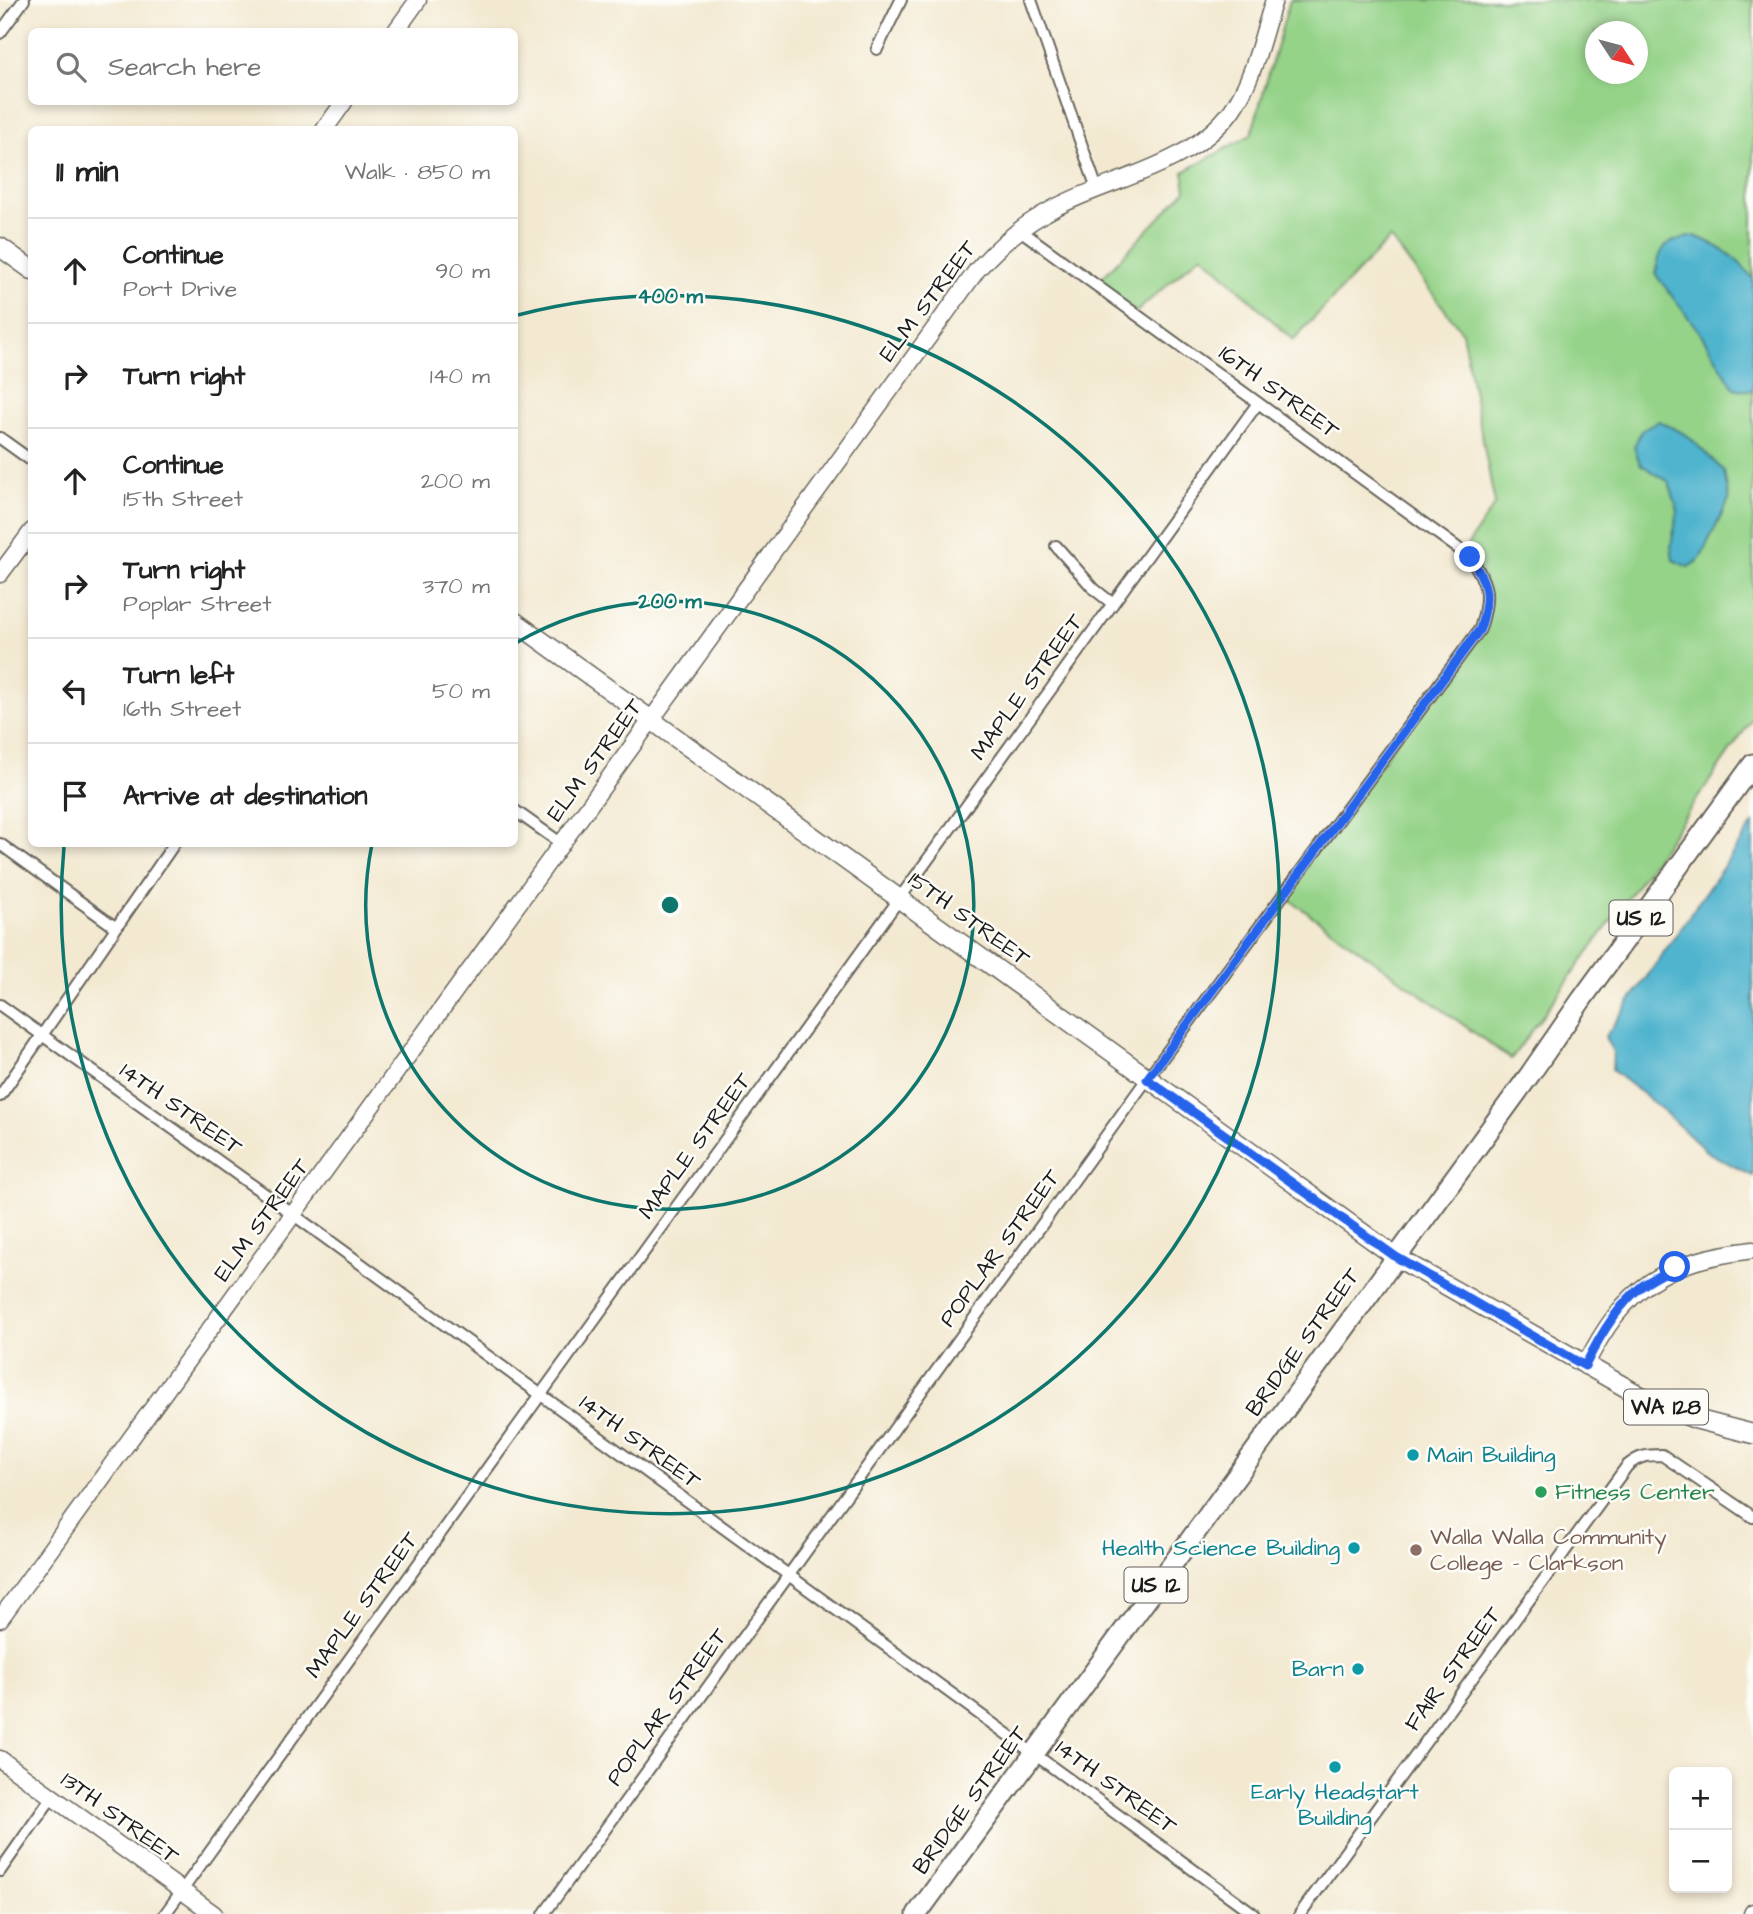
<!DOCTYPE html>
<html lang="en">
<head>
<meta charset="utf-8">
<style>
	:root { --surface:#fff; --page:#f2f2f2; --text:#222; --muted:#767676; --line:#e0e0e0 }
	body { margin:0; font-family:"Architects Daughter",sans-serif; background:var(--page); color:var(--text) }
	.controls { position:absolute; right:21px; bottom:21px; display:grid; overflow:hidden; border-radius:10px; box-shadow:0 4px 10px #0003 }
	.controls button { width:63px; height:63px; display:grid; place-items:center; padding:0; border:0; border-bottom:2px solid var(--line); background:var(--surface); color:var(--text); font:35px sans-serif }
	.compass { position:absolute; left:1585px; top:21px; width:63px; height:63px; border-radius:50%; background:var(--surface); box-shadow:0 4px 10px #0003; rotate:126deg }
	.stop { position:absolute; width:21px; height:21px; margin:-16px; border:5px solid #2563eb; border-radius:50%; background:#fff }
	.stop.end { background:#2563eb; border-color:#fff; box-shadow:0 2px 7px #0008 }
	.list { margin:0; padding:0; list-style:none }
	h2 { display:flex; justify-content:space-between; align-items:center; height:91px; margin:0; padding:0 28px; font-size:30px }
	h2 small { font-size:23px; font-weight:400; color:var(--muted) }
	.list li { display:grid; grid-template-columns:46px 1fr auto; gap:21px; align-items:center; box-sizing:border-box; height:105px; padding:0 28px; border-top:2px solid var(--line) }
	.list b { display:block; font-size:26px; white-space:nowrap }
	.list p { margin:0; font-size:23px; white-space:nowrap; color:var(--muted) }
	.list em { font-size:23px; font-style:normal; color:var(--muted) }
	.icon { flex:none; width:38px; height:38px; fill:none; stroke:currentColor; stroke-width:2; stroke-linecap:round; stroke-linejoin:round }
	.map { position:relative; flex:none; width:1753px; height:1914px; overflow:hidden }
	.search { position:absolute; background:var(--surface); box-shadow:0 4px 10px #0003; left:28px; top:28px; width:490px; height:77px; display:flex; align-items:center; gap:18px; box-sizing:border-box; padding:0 24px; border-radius:10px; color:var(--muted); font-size:26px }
	.panel { position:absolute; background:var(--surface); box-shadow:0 4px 10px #0003; left:28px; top:126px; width:490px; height:721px; border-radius:10px }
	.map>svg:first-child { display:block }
	.green { fill:#95d389; stroke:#587852; stroke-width:2; fill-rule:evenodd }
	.water { fill:#4fb4ce; stroke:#366875; stroke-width:2 }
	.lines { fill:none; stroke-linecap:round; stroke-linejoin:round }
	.street-casing { stroke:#67645b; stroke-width:14 }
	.secondary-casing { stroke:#67645b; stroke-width:19 }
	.primary-casing { stroke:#67645b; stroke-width:21 }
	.highway-casing { stroke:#67645b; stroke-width:23 }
	.street { stroke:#fff; stroke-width:10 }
	.secondary { stroke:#fff; stroke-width:16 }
	.primary { stroke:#fff; stroke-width:18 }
	.highway { stroke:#fff; stroke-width:19 }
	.route { stroke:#2563eb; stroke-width:9 }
	.ring { fill:none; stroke:#0f766e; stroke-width:3.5 }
	.culture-dot { fill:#0f9aa8; stroke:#fdfcf7; stroke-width:2.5 }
	.leisure-dot { fill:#2e9e5b; stroke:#fdfcf7; stroke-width:2.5 }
	.education-dot { fill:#8d6e63; stroke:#fdfcf7; stroke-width:2.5 }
	.labels { text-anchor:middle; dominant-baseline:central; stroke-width:5; stroke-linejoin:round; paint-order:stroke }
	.shield { fill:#fdfcf7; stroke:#605f5e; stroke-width:2 }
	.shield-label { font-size:21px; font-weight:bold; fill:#1c1c1c }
	.street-label { font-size:23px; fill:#1c1c1c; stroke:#fdfcf7 }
	.culture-label { font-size:23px; fill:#0d838f; stroke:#fdfcf7; text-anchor:end }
	.leisure-label { font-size:23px; fill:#27864d; stroke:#fdfcf7; text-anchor:start }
	.education-label { font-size:23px; fill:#785e54; stroke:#fdfcf7; text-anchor:start }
	.centre { fill:#0f766e; stroke:#fdfcf7; stroke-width:3.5 }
	.ring-label { font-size:21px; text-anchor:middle; font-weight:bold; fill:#0f766e; stroke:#fdfcf7; stroke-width:5; stroke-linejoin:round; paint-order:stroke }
</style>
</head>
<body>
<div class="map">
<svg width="1753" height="1914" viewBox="0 0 1753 1914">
	<rect width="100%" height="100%" fill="#fdfcf7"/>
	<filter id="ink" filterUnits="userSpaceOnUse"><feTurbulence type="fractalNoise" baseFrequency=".0143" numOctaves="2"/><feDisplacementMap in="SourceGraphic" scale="14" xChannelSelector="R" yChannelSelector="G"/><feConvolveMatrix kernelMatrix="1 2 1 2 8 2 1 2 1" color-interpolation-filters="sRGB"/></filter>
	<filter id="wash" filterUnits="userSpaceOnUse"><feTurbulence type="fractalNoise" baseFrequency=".00686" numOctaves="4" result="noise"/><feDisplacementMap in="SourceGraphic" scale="28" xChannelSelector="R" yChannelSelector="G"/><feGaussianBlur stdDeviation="1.57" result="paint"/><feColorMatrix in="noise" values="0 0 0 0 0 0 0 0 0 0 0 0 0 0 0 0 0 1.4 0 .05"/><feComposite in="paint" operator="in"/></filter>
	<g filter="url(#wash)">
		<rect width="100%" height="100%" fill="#f3e9d1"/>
		<path class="green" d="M 1290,0 L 1753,0 L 1753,718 L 1645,874 L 1511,1059 L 1283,895 L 1480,629 L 1483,577 L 1463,552 L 1495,504 L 1462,332 L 1390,238 L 1293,340 L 1202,254 L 1135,313 L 1095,285 L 1186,190 L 1183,172 L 1251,135 ZM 1596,32 L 1638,32 L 1638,74 L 1596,74 Z"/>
		<path class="water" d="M 1695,236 C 1719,246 1738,257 1753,279 L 1753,389 L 1749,391 L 1734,388 L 1701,334 L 1656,275 C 1659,245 1666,241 1695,236 Z
			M 1659,421 L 1687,435 L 1724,471 L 1729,500 L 1699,560 L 1688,567 L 1673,560 L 1671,545 L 1678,511 L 1669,482 L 1640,464 L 1634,447 L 1641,431 Z
			M 1753,824 L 1753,1176 L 1707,1152 L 1659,1107 L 1612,1070 L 1613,1052 L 1605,1037 Z"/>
	</g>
	<g filter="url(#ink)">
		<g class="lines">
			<g class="street-casing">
				<path id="street" d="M 1031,0 L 1097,189
					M 0,33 L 24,0
					M 877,49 L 901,0
					M 0,438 L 32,461
					M 1056,546 L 1094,589 L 1113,604
					M 514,810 L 562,844
					M 0,844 L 115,927
					M 0,1005 L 294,1215 L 1254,1914
					M 0,1096 L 174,844
					M 0,1871 L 52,1797
					M 165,1914 L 1258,403
					M 544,1914 L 1147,1079 L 1480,629 C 1490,597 1489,585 1470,557 L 1020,230
					M 1300,1914 L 1627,1466 C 1639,1456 1646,1455 1662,1455 L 1753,1517"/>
			</g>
			<g class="secondary-casing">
				<path id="secondary" d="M 395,32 L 418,0
					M 324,130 L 344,102
					M 0,574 L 32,531
					M 1585,1366 C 1625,1285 1665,1261 1753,1250
					M 0,1619 L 977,270 C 996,249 1016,230 1042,215 C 1103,178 1187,171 1232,110 C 1254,79 1262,36 1274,0
					M 0,1759 L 214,1914
					M 1752,1914 L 1753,1912"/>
			</g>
			<g class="primary-casing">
				<path id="primary" d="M 0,247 L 32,270
					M 514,621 L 1396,1257 L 1646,1399 L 1695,1419 L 1753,1434"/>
			</g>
			<g class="highway-casing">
				<path id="highway" d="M 917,1914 L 1531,1073 L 1582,999 L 1753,764"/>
			</g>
			<use href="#street" class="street"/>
			<use href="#secondary" class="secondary"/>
			<use href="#primary" class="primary"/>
			<use href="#highway" class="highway"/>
		</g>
	</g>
	<g class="lines" filter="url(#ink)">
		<path class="route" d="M 1470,557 C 1489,585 1490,597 1480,629 L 1147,1079 L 1396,1257 L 1585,1366 C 1599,1337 1617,1306 1642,1286 C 1652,1279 1664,1273 1675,1267"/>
	</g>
	<g class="ring">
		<path d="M516 643A304 304 0 1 1 372 844"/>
		<path d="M518 315A609 609 0 1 1 64 847"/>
	</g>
	<g class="culture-dot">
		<circle cx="1413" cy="1455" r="7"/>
		<circle cx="1354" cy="1548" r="7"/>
		<circle cx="1358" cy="1669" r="7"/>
		<circle cx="1335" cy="1767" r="7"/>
	</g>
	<circle class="leisure-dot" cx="1541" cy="1492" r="7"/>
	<circle class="education-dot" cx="1416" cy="1550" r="7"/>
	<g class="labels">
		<g class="shield">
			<rect x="1609.5" y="900.5" width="63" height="35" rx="5"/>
			<rect x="1624" y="1389.5" width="84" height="35" rx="5"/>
			<rect x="1124.5" y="1567.5" width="63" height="35" rx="5"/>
		</g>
		<g class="shield-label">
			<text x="1641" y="918">US 12</text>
			<text x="1666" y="1407">WA 128</text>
			<text x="1156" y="1585">US 12</text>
		</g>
		<g class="street-label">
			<text transform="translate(928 301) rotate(-53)">ELM STREET</text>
			<text transform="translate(1279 392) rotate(36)">16TH STREET</text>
			<text transform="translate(1027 687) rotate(-54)">MAPLE STREET</text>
			<text transform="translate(595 760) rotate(-54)">ELM STREET</text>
			<text transform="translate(969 919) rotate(36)">15TH STREET</text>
			<text transform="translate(181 1109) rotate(35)">14TH STREET</text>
			<text transform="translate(695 1146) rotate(-54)">MAPLE STREET</text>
			<text transform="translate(262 1220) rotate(-54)">ELM STREET</text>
			<text transform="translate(1000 1248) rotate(-54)">POPLAR STREET</text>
			<text transform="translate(1303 1342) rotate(-54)">BRIDGE STREET</text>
			<text transform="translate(640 1442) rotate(36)">14TH STREET</text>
			<text transform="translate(362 1605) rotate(-54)">MAPLE STREET</text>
			<text transform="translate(1453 1669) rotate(-54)">FAIR STREET</text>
			<text transform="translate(667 1707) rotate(-54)">POPLAR STREET</text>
			<text transform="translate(1116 1787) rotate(36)">14TH STREET</text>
			<text transform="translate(970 1800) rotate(-54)">BRIDGE STREET</text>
			<text transform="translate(120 1818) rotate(36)">13TH STREET</text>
		</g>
		<g class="culture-label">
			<text x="1427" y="1455" text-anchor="start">Main Building</text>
			<text x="1340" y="1548">Health Science Building</text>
			<text x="1344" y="1669">Barn</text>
			<text x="1335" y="1792" text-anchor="middle">Early Headstart<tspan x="1335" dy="26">Building</tspan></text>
		</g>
		<g class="leisure-label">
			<text x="1555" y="1492">Fitness Center</text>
		</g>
		<g class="education-label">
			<text x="1430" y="1537">Walla Walla Community<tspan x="1430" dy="26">College - Clarkson</tspan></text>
		</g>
	</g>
	<circle cx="670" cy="905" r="10" class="centre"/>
	<g class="ring-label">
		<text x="670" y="303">400 m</text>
		<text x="670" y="608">200 m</text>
	</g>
</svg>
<div class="controls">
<button>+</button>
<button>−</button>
</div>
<svg class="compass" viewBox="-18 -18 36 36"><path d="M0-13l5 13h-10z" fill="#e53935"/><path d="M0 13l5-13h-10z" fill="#767676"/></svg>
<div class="stop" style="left:1675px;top:1267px"></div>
<div class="stop end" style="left:1470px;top:557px"></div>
<div class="search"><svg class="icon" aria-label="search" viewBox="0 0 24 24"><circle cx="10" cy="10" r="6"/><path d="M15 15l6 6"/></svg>Search here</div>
<section class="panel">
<h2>11 min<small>Walk · 850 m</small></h2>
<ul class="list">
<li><svg class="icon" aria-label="ahead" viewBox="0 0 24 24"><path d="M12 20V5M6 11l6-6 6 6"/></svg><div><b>Continue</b><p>Port Drive</p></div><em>90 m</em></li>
<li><svg class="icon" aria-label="right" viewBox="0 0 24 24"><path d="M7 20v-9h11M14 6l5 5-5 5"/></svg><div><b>Turn right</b></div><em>140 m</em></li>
<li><svg class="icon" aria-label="ahead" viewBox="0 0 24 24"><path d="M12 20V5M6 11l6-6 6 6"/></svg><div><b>Continue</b><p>15th Street</p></div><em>200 m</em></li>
<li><svg class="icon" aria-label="right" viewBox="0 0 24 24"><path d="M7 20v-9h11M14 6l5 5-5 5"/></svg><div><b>Turn right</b><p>Poplar Street</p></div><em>370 m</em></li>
<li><svg class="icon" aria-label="left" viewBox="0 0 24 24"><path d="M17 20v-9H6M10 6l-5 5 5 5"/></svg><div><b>Turn left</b><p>16th Street</p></div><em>50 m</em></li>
<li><svg class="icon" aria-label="arrive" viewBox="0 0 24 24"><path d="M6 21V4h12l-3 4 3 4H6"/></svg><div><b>Arrive at destination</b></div></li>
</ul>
</section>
</div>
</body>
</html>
